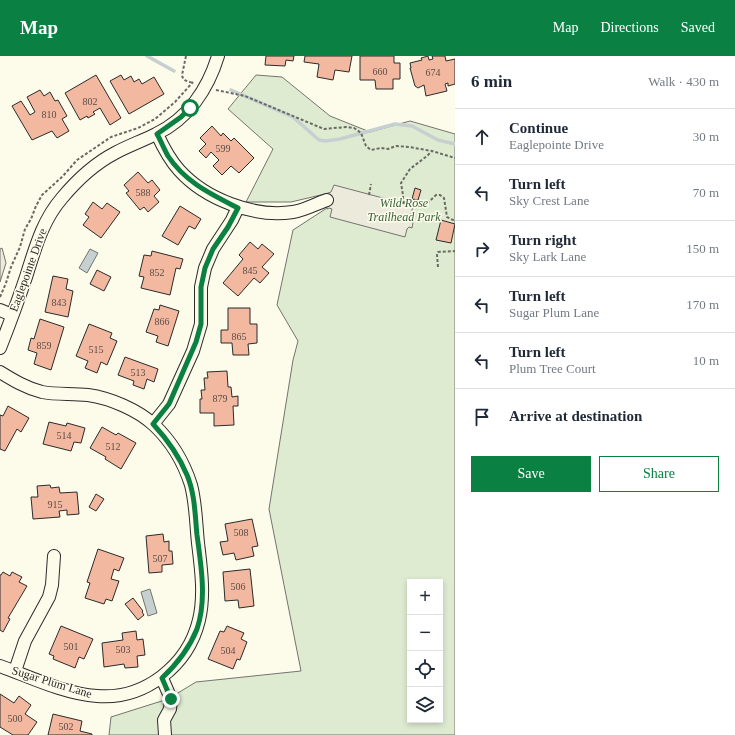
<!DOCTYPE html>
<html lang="en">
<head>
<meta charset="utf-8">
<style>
	:root { --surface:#fff; --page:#f2f2f3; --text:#1f2937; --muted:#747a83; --line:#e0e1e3; --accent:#0b8043 }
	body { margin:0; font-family:"Times New Roman",serif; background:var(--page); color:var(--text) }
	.controls { position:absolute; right:12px; bottom:12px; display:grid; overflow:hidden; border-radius:0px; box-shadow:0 2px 6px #0003 }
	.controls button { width:36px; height:36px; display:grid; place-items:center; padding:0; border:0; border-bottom:1px solid var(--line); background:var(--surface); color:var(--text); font:20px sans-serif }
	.stop { position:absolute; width:12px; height:12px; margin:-9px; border:3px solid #0b8043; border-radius:50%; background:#fff }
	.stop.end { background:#0b8043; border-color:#fff; box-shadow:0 1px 4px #0008 }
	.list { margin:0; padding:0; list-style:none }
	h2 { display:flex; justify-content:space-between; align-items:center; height:52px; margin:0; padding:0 16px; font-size:17px }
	h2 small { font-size:13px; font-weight:400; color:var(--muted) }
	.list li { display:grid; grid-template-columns:26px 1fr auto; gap:12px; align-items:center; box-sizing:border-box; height:56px; padding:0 16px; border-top:1px solid var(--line) }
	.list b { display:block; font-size:15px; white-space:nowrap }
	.list p { margin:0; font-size:13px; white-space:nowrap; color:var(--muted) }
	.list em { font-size:13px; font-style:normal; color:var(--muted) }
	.actions { display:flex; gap:8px; padding:12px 16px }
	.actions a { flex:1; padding:9px 0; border:1px solid var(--accent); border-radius:0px; text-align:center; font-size:14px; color:var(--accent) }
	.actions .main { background:var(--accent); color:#fff }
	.icon { flex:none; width:22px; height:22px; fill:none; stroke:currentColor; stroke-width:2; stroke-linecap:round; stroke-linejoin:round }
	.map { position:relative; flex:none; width:455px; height:679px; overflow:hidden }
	header { display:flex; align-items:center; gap:24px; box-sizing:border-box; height:56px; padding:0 20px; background:var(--accent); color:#fff }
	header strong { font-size:19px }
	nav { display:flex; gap:22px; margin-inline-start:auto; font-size:14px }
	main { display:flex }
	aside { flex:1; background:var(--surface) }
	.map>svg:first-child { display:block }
	.green { fill:#deebd1; stroke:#74746e; fill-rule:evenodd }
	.parking { fill:#eceadb; stroke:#74746e }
	.water { fill:#c7d0d0; stroke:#74746e }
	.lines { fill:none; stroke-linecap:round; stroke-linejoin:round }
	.stream { stroke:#c7d0d0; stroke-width:3.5 }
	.building { fill:#f2b8a0; stroke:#2b2b2b }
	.minor-casing { stroke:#2b2b2b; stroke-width:14 }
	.path { stroke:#6a6964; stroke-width:2; stroke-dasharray:3 2; stroke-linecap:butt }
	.minor { stroke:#fdfbea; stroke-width:12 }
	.route { stroke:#0b8043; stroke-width:5 }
	.labels { text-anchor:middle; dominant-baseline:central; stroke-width:3; stroke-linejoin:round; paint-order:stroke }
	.number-label { font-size:10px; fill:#5d4e48 }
	.park-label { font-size:12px; font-style:italic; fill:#34623c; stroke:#fdfbea }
	.street-label { font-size:12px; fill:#2b2b2b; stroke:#fdfbea }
</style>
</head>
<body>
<header>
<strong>Map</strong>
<nav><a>Map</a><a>Directions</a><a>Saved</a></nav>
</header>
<main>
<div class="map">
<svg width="455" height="679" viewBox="0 0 455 679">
	<rect width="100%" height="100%" fill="#fdfbea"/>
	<path class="green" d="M 256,19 L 282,21 L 330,60 L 370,76 L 410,65 L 455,78 L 455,679 L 109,679 L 111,661 L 168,643 L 196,626 L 301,615 L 269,453 L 293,304 L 298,285 L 277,249 L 293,174 L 327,152 L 325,138 L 291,146 L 246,146 L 273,93 L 228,53 ZM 410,526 L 440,526 L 440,664 L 410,664 Z"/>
	<path class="parking" d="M 334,129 L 413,150 L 411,158 L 414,161 L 412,172 L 409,171 L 407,173 L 405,181 L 330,161 L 332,153 L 329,152 L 327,153 L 325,138 L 331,136 Z
		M 2,192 L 6,207 L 0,226 L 0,193 Z"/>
	<path class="water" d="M 90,193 L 98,197 L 87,217 L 79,212 Z
		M 150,533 L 157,557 L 148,560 L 141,536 Z"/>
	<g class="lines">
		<path class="stream" d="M 147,0 L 174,15
			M 231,34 L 293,61 L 319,84 L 326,85 L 340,83 L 395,68 L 412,70 L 438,84 L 455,88"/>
	</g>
	<path class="building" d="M 266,0 L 294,0 L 293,5 L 286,4 L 285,10 L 265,9 Z
		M 305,0 L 352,0 L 349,16 L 335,14 L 333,24 L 317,21 L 319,8 L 304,6 Z
		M 360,0 L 394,0 L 394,7 L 400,7 L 400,23 L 393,23 L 393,33 L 376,33 L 375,24 L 360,24 Z
		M 428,0 L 429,4 L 433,3 L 432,0 L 445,0 L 446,5 L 455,3 L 455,28 L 448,30 L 448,27 L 445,28 L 447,35 L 426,40 L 424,29 L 418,32 L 415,30 L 410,12 L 411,12 L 410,7 L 422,4 L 421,2 Z
		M 96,19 L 121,62 L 110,69 L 100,52 L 93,56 L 95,58 L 88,62 L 87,60 L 80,64 L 65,37 Z
		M 121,19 L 124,24 L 131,20 L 134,26 L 139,23 L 142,28 L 154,21 L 164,38 L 129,58 L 110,25 Z
		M 40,34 L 44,40 L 50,36 L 55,45 L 58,44 L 67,60 L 62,63 L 69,75 L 57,82 L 52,75 L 32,84 L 12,50 L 21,45 L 30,59 L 35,56 L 27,41 Z
		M 212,70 L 221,80 L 223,77 L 231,85 L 234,82 L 254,102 L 239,117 L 231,110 L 222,119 L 213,110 L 219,104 L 211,96 L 206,102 L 199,95 L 206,88 L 200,82 Z
		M 138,116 L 148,127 L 152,124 L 160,134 L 154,140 L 159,146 L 148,156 L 144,151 L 140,154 L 126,137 L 129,135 L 124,129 Z
		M 415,132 L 421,134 L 418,144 L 412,143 Z
		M 93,146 L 102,153 L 107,147 L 120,156 L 101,182 L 83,169 L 89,161 L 85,158 Z
		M 180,150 L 201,163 L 195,173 L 189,170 L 178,189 L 162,180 Z
		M 441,164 L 455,168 L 451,187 L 436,184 Z
		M 250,186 L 258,193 L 262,188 L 274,198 L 262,211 L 269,217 L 260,227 L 254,222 L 238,240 L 223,227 L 243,203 L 239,199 Z
		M 152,195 L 183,203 L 180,213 L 176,212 L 170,239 L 141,232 L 144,221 L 139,220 L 144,199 L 151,200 Z
		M 97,214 L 111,221 L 104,235 L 90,228 Z
		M 53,220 L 68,223 L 66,233 L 73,235 L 68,261 L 45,256 Z
		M 160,249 L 179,255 L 168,290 L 156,286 L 158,280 L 146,276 L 154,253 L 159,254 Z
		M 228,252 L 250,252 L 250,268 L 257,268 L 257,287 L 248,288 L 249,299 L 233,299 L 232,287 L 221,287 L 221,274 L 228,274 Z
		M 40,263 L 64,271 L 51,314 L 34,308 L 37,297 L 28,294 L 31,282 L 34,283 Z
		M 89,268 L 112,277 L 110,282 L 117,285 L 107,309 L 101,306 L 97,317 L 85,312 L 88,305 L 76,300 Z
		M 125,301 L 158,313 L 154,326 L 147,323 L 144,333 L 133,329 L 134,325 L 118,319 Z
		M 227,315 L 228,331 L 231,331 L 232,341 L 238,340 L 238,350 L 233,350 L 234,369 L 214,370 L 214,357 L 200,357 L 200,343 L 202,343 L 201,334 L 205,334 L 204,322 L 208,322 L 207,316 Z
		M 8,350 L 29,362 L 21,376 L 17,373 L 5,395 L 0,393 L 0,359 L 3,360 Z
		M 49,366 L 66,370 L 67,367 L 85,372 L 81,387 L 74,386 L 71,395 L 43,388 Z
		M 102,371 L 116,379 L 118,377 L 136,387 L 121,413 L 105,403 L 106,401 L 90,392 Z
		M 50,429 L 51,432 L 59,431 L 60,437 L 77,436 L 79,458 L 67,459 L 67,454 L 59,455 L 60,461 L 33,463 L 31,441 L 38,441 L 37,430 Z
		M 96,438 L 104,443 L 96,455 L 89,451 Z
		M 252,463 L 258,490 L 252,491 L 254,500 L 236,504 L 234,497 L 223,499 L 220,486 L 228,485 L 225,468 Z
		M 163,478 L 164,486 L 169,485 L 169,495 L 172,495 L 173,508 L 162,509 L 162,516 L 149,517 L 146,480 Z
		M 98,493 L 124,502 L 119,515 L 114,513 L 111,523 L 119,525 L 112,545 L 106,543 L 104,548 L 85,542 L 90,527 L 87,526 Z
		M 250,513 L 254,550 L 239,552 L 238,544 L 225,545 L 223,516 Z
		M 3,516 L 10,520 L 12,516 L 22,521 L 19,526 L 27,530 L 8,562 L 10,563 L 3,576 L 0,574 L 0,519 L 1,519 Z
		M 133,542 L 143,555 L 142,556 L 144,559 L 138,564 L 125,548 Z
		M 61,570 L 93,583 L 84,603 L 79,601 L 75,612 L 53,603 L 54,600 L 49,598 Z
		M 227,570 L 244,577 L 241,583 L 247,586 L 240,604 L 237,603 L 233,613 L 208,603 L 220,575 L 224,576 Z
		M 136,575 L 137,584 L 143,583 L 145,599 L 137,600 L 138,611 L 125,612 L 124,608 L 104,611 L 102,587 L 123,584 L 122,577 Z
		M 0,638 L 14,647 L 19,640 L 31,649 L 25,658 L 37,666 L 28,679 L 13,679 L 0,671 Z
		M 53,658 L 82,665 L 80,675 L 92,678 L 92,679 L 48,679 Z"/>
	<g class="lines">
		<g class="minor-casing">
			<path id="minor" d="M 157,78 C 163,91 169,103 179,114 C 205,143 254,162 293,156 C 305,154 315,148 327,144
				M 0,254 L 12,259
				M 0,292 C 9,269 18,245 26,221 C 35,193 42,165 62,142 C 77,124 94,108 115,97 C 128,90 142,85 156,78 C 188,63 208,33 218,0
				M 0,316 C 13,324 26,332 42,336 C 57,339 72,337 88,339 C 110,342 138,354 154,369 C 171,385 184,407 191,429 C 196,448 196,468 198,487 C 201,512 205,539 199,564 C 188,610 144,644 97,640 C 65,638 30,621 0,610
				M 153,368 L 169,348 L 193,295 L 201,268 L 201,231 L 205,212 L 213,193 L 232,164 L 238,151
				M 15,615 L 25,585 L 49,541 L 52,529 L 54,500
				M 162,622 L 171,643 L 170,653 L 164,664 L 165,679"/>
		</g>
		<path class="path" d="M 186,0 L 182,19 C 183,25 187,25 193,27
			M 216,34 L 245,40 L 324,73 L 346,71 L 354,72 L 361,77 L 366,90 L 371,94 L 381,92 L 388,93 L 396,90 L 409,91 L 432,95 L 455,102
			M 369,139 L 371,128
			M 403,146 C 421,151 422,153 436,139 L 440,139 L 444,142 L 447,161 L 455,165
			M 403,148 L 403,139 L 401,127 L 410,113 L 427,100 L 432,95
			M 438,211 L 437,199 L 438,196 L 455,195
			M 0,241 L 6,227 L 11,211 L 20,191 L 25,173 L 31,163 L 36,150 L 42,139 L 63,120 L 77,104 L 111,81 L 138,72 L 155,63 L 175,46 L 193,26"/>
		<use href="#minor" class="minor"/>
	</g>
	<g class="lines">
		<path class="route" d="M 171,643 L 162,622 C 177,608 189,593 197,573 C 207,544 201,509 197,479 C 195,459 195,438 187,419 C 179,400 167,383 153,368 L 169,348 L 196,286 L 201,268 L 201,231 L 205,212 L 213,193 L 228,171 L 238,152 C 211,138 185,126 168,100 C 164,93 161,85 157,78 L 181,61 L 190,52"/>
	</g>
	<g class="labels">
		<g class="number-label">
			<text x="380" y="15">660</text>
			<text x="433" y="16">674</text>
			<text x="90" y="45">802</text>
			<text x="49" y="58">810</text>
			<text x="223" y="92">599</text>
			<text x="143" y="136">588</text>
			<text x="250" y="214">845</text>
			<text x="157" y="216">852</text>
			<text x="59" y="246">843</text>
			<text x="162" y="265">866</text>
			<text x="239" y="280">865</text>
			<text x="44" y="289">859</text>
			<text x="96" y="293">515</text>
			<text x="138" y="316">513</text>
			<text x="220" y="342">879</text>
			<text x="64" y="379">514</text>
			<text x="113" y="390">512</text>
			<text x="55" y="448">915</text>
			<text x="241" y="476">508</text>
			<text x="160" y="502">507</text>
			<text x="238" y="530">506</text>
			<text x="71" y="590">501</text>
			<text x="123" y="593">503</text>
			<text x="228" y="594">504</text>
			<text x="15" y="662">500</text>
			<text x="66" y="670">502</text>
		</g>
		<g class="park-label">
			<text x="404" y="147">Wild Rose<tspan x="404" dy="14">Trailhead Park</tspan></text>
		</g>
		<g class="street-label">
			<text transform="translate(28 214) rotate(-70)">Eaglepointe Drive</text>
			<text transform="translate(52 626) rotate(17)">Sugar Plum Lane</text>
		</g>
	</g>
</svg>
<div class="controls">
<button>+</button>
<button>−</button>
<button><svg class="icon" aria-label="locate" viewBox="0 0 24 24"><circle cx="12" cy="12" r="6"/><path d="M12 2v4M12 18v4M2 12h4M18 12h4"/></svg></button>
<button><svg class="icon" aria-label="layers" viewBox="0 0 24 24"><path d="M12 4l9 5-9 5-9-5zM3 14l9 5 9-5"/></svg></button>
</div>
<div class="stop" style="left:190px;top:52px"></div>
<div class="stop end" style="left:171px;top:643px"></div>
</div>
<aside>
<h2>6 min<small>Walk · 430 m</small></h2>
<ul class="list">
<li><svg class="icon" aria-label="ahead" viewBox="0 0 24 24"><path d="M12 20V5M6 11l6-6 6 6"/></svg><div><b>Continue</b><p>Eaglepointe Drive</p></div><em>30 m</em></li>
<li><svg class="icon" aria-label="left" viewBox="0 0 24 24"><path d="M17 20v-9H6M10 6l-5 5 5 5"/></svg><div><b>Turn left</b><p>Sky Crest Lane</p></div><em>70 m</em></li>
<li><svg class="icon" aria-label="right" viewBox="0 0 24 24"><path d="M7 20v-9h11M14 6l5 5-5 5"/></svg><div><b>Turn right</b><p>Sky Lark Lane</p></div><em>150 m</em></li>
<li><svg class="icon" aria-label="left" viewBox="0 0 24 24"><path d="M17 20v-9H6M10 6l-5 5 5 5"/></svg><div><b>Turn left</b><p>Sugar Plum Lane</p></div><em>170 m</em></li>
<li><svg class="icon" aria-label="left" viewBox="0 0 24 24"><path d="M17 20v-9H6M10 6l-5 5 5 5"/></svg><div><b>Turn left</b><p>Plum Tree Court</p></div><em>10 m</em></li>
<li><svg class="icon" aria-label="arrive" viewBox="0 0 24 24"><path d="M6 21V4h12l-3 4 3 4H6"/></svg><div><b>Arrive at destination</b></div></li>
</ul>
<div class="actions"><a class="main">Save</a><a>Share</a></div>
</aside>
</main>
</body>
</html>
